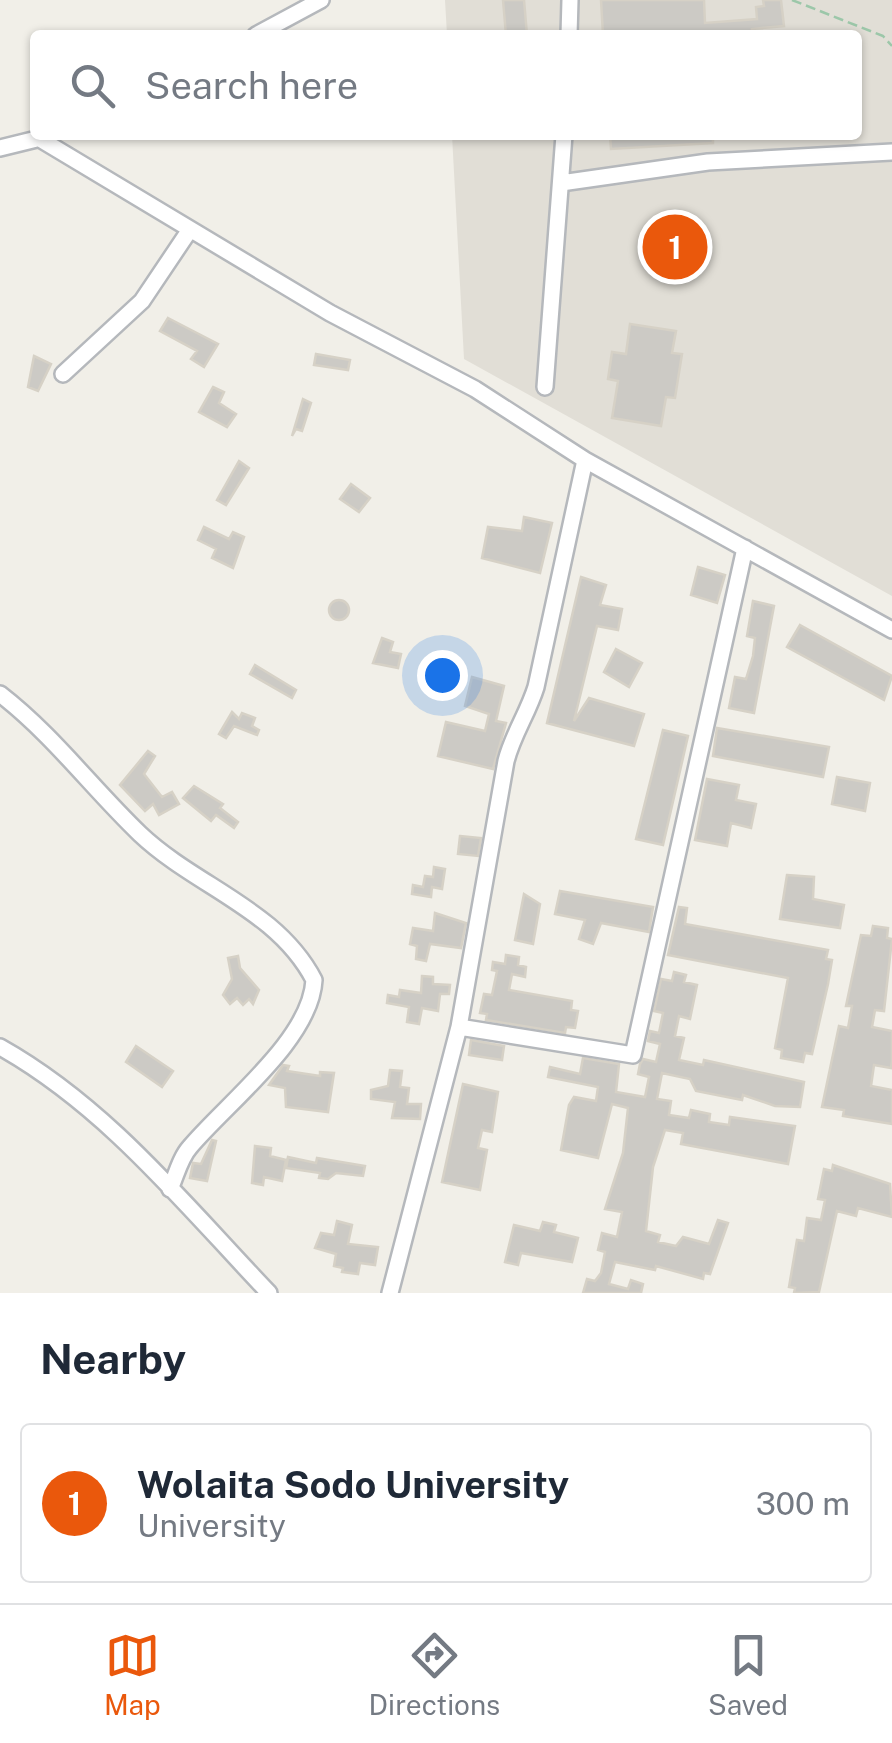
<!DOCTYPE html>
<html lang="en">
<head>
<meta charset="utf-8">
<style>
	:root { --surface:#fff; --page:#f6f6f7; --text:#1f2937; --muted:#747a83; --line:#e0e1e3; --accent:#ea580c }
	body { margin:0; font-family:"Public Sans",sans-serif; background:var(--page); color:var(--text) }
	.you { position:absolute; left:442px; top:675px; width:35px; height:35px; margin:-25px; border:8px solid #fff; border-radius:50%; background:#1a73e8; box-shadow:0 0 0 15px #1a73e833 }
	.badge { display:grid; place-items:center; width:65px; height:65px; border-radius:50%; background:var(--accent); color:#fff; font-size:32px; font-weight:700 }
	.pin { position:absolute; translate:-50% -50%; border:5px solid #fff; box-shadow:0 2px 10px #0006 }
	.list { margin:0; padding:0; list-style:none }
	h2 { display:flex; justify-content:space-between; align-items:center; height:130px; margin:0; padding:0 40px; font-size:42px }
	h2 small { font-size:32px; font-weight:400; color:var(--muted) }
	.list li { display:grid; grid-template-columns:65px 1fr auto; gap:30px; align-items:center; box-sizing:border-box; height:160px; margin:0 20px 20px; padding:0 20px; border:2px solid var(--line); border-radius:10px }
	.list b { display:block; font-size:38px; white-space:nowrap }
	.list p { margin:0; font-size:32px; white-space:nowrap; color:var(--muted) }
	.list em { font-size:32px; font-style:normal; color:var(--muted) }
	.icon { flex:none; width:55px; height:55px; fill:none; stroke:currentColor; stroke-width:2; stroke-linecap:round; stroke-linejoin:round }
	.map { position:relative; flex:none; width:892px; height:1293px; overflow:hidden }
	.search { position:absolute; background:var(--surface); box-shadow:0 2px 8px #0004; left:30px; right:30px; top:30px; height:110px; display:flex; align-items:center; gap:25px; box-sizing:border-box; padding:0 35px; border-radius:10px; color:var(--muted); font-size:38px }
	.sheet { height:310px; background:var(--surface) }
	nav { display:flex; justify-content:space-around; align-items:center; box-sizing:border-box; height:140px; border-top:2px solid var(--line); background:var(--surface); font-size:28px; color:var(--muted) }
	nav a { display:grid; justify-items:center; gap:5px }
	nav .on { color:var(--accent) }
	.map>svg:first-child { display:block }
	.education { fill:#e1ded6 }
	.building { fill:#cccac5; stroke:#d6d1c6; stroke-width:2.5 }
	.lines { fill:none; stroke-linecap:round; stroke-linejoin:round }
	.minor-casing { stroke:#b5b8bc; stroke-width:20 }
	.path { stroke:#9cc7a9; stroke-width:2.5; stroke-dasharray:10 5; stroke-linecap:butt }
	.minor { stroke:#fff; stroke-width:15 }
</style>
</head>
<body>
<div class="map">
<svg width="892" height="1293" viewBox="0 0 892 1293">
	<rect width="100%" height="100%" fill="#f1efe8"/>
	<path class="education" d="M 445,0 L 892,0 L 892,596 L 464,359 L 452,135 L 857,135 L 857,35 L 447,35 Z"/>
	<path class="building" d="M 503,0 L 524,0 L 527,35 L 506,35 Z
		M 601,0 L 704,0 L 705,23 L 757,19 L 756,7 L 764,6 L 763,0 L 781,0 L 784,26 L 752,29 L 753,35 L 603,35 Z
		M 610,135 L 713,135 L 713,143 L 611,149 Z
		M 168,318 L 218,344 L 204,367 L 191,359 L 197,351 L 160,331 Z
		M 630,324 L 676,331 L 672,353 L 682,354 L 675,398 L 666,397 L 661,426 L 612,418 L 618,381 L 608,379 L 612,352 L 626,354 Z
		M 316,354 L 350,360 L 348,370 L 314,365 Z
		M 34,356 L 51,364 L 38,391 L 28,387 Z
		M 213,387 L 224,392 L 219,403 L 236,414 L 227,427 L 199,412 Z
		M 303,399 L 311,403 L 302,431 L 296,429 L 292,436 Z
		M 239,461 L 249,468 L 226,505 L 217,500 Z
		M 351,484 L 370,498 L 359,512 L 340,499 Z
		M 524,517 L 552,523 L 540,573 L 482,558 L 488,527 L 522,531 Z
		M 204,527 L 229,539 L 233,532 L 244,537 L 233,568 L 212,558 L 216,549 L 198,540 Z
		M 698,567 L 725,575 L 717,603 L 691,595 Z
		M 581,577 L 606,585 L 600,605 L 622,609 L 618,630 L 597,626 L 574,721 L 589,698 L 644,714 L 634,746 L 547,723 Z
		M329 610a10 10 0 1 1 20 0a10 10 0 1 1-20 0Z
		M 753,601 L 774,606 L 754,713 L 729,708 L 735,677 L 746,679 L 753,656 L 755,638 L 747,636 Z
		M 800,625 L 892,676 L 884,700 L 787,647 Z
		M 382,638 L 393,642 L 390,652 L 401,654 L 398,668 L 373,663 Z
		M 616,649 L 642,663 L 629,687 L 604,672 Z
		M 255,665 L 296,690 L 292,698 L 250,674 Z
		M 472,677 L 504,686 L 496,721 L 506,723 L 493,769 L 438,756 L 446,722 L 485,731 L 489,714 L 465,706 Z
		M 232,712 L 239,719 L 242,713 L 255,718 L 252,726 L 259,730 L 257,735 L 234,726 L 226,738 L 219,734 Z
		M 717,728 L 829,747 L 823,777 L 713,756 Z
		M 663,730 L 688,736 L 663,845 L 636,839 Z
		M 148,751 L 155,756 L 144,774 L 162,797 L 172,792 L 179,804 L 159,815 L 153,804 L 145,811 L 120,785 Z
		M 837,777 L 870,783 L 865,811 L 832,804 Z
		M 707,779 L 739,785 L 736,800 L 756,804 L 751,828 L 731,823 L 727,846 L 695,840 Z
		M 194,786 L 223,804 L 220,808 L 238,822 L 234,828 L 216,815 L 211,821 L 183,798 Z
		M 460,836 L 481,838 L 478,856 L 458,854 Z
		M 434,867 L 445,869 L 442,889 L 432,887 L 431,897 L 412,894 L 413,885 L 423,887 L 425,876 L 433,877 Z
		M 787,875 L 814,877 L 813,899 L 844,905 L 840,928 L 780,919 Z
		M 560,891 L 653,907 L 649,932 L 601,923 L 593,944 L 579,939 L 585,920 L 555,914 Z
		M 524,894 L 540,904 L 533,944 L 515,940 Z
		M 679,907 L 687,908 L 685,924 L 828,950 L 826,959 L 832,960 L 828,984 L 812,1054 L 805,1053 L 803,1062 L 781,1058 L 782,1050 L 775,1048 L 788,978 L 668,955 Z
		M 435,913 L 466,923 L 461,948 L 430,944 L 426,961 L 416,959 L 417,946 L 410,944 L 413,928 L 433,931 Z
		M 873,926 L 888,928 L 887,938 L 892,939 L 884,1011 L 875,1010 L 872,1027 L 892,1031 L 892,1061 L 891,1068 L 874,1065 L 871,1086 L 892,1090 L 892,1124 L 843,1116 L 844,1110 L 822,1107 L 839,1026 L 848,1028 L 852,1006 L 846,1006 L 861,935 L 871,936 Z
		M 506,955 L 519,957 L 518,965 L 526,967 L 525,977 L 512,974 L 509,990 L 572,1001 L 571,1010 L 578,1011 L 575,1028 L 566,1027 L 565,1033 L 486,1020 L 487,1014 L 480,1013 L 484,994 L 492,995 L 497,971 L 492,970 L 493,962 L 505,964 Z
		M 238,956 L 240,968 L 259,990 L 253,1004 L 249,999 L 243,1005 L 237,998 L 230,1004 L 223,995 L 232,979 L 228,958 Z
		M 674,972 L 686,975 L 684,982 L 697,985 L 690,1019 L 679,1016 L 675,1036 L 684,1038 L 679,1060 L 703,1065 L 704,1060 L 804,1082 L 800,1107 L 775,1106 L 743,1095 L 742,1100 L 696,1091 L 690,1079 L 662,1073 L 657,1099 L 671,1101 L 669,1115 L 689,1118 L 691,1110 L 710,1114 L 709,1122 L 729,1125 L 730,1117 L 795,1126 L 788,1164 L 681,1144 L 683,1133 L 665,1130 L 653,1167 L 646,1231 L 660,1235 L 658,1242 L 676,1246 L 683,1237 L 709,1244 L 718,1220 L 728,1223 L 710,1274 L 704,1273 L 703,1279 L 656,1266 L 655,1270 L 615,1262 L 609,1284 L 628,1289 L 631,1280 L 643,1284 L 641,1293 L 583,1293 L 587,1279 L 595,1281 L 601,1273 L 605,1252 L 598,1250 L 602,1233 L 617,1237 L 622,1212 L 605,1209 L 623,1153 L 628,1108 L 612,1104 L 598,1158 L 561,1150 L 569,1105 L 574,1097 L 596,1101 L 598,1087 L 548,1077 L 550,1067 L 580,1074 L 583,1058 L 619,1064 L 616,1092 L 645,1097 L 649,1077 L 638,1074 L 640,1064 L 643,1059 L 656,1062 L 660,1044 L 648,1041 L 650,1031 L 659,1033 L 663,1013 L 654,1011 L 661,979 L 672,981 Z
		M 422,976 L 433,977 L 433,984 L 450,985 L 449,994 L 440,994 L 438,1011 L 422,1008 L 419,1024 L 407,1022 L 409,1007 L 387,1003 L 388,995 L 399,997 L 400,990 L 421,993 Z
		M 471,1040 L 504,1046 L 502,1060 L 469,1055 Z
		M 136,1046 L 173,1071 L 162,1087 L 126,1062 Z
		M 283,1065 L 289,1066 L 287,1071 L 320,1076 L 320,1072 L 334,1073 L 328,1112 L 286,1107 L 285,1088 L 269,1085 Z
		M 390,1070 L 402,1071 L 400,1087 L 409,1088 L 407,1104 L 421,1104 L 420,1119 L 392,1118 L 395,1102 L 371,1099 L 371,1090 L 388,1086 Z
		M 463,1084 L 498,1092 L 492,1132 L 482,1130 L 478,1148 L 487,1150 L 480,1190 L 442,1182 Z
		M 212,1140 L 216,1141 L 207,1181 L 190,1178 L 193,1163 L 201,1164 Z
		M 255,1146 L 271,1148 L 270,1156 L 286,1160 L 282,1181 L 264,1177 L 263,1185 L 252,1183 Z
		M 288,1157 L 316,1163 L 317,1158 L 365,1166 L 363,1176 L 336,1173 L 328,1179 L 319,1178 L 320,1173 L 286,1168 Z
		M 833,1165 L 890,1184 L 892,1217 L 858,1208 L 856,1216 L 837,1211 L 819,1292 L 794,1293 L 795,1288 L 789,1287 L 797,1240 L 804,1241 L 807,1218 L 821,1220 L 825,1200 L 818,1199 L 824,1169 L 832,1171 Z
		M 337,1221 L 352,1225 L 348,1244 L 378,1247 L 375,1265 L 360,1263 L 358,1274 L 342,1272 L 343,1268 L 334,1266 L 336,1254 L 315,1248 L 321,1233 L 334,1235 Z
		M 543,1222 L 556,1225 L 554,1232 L 578,1238 L 572,1262 L 521,1253 L 518,1265 L 505,1262 L 514,1225 L 540,1231 Z"/>
	<g class="lines">
		<g class="minor-casing">
			<path id="minor" d="M 256,35 L 321,0
				M 569,35 L 570,0
				M 40,139 L 330,313 L 475,389 L 585,460 L 892,630
				M 0,148 L 49,136
				M 561,183 L 708,162 L 892,152
				M 63,374 L 142,301 L 189,231
				M 545,387 L 564,135
				M 0,694 C 53,735 92,788 140,834 C 196,887 277,909 314,980 C 311,1039 227,1103 190,1147 C 180,1158 176,1176 170,1189
				M 459,1027 L 633,1055 L 745,548
				M 0,1047 C 107,1107 185,1205 269,1293
				M 390,1293 L 459,1027 L 506,761 C 513,734 528,713 536,687 L 585,460"/>
		</g>
		<path class="path" d="M 792,0 L 883,36 L 892,46"/>
		<use href="#minor" class="minor"/>
	</g>
</svg>
<div class="you"></div>
<div class="pin badge" style="left:675px;top:247px">1</div>
<div class="search"><svg class="icon" aria-label="search" viewBox="0 0 24 24"><circle cx="10" cy="10" r="6"/><path d="M15 15l6 6"/></svg>Search here</div>
</div>
<section class="sheet">
<h2>Nearby<small></small></h2>
<ul class="list">
<li><span class="badge">1</span><div><b>Wolaita Sodo University</b><p>University</p></div><em>300 m</em></li>
</ul>
</section>
<nav>
<a class="on"><svg class="icon" aria-label="map" viewBox="0 0 24 24"><path d="M3 6l6-2 6 2 6-2v14l-6 2-6-2-6 2zM9 4v14M15 6v14"/></svg>Map</a>
<a><svg class="icon" aria-label="directions" viewBox="0 0 24 24"><path d="M12 3l9 9-9 9-9-9zM9 14v-3h6M13 9l2 2-2 2"/></svg>Directions</a>
<a><svg class="icon" aria-label="saved" viewBox="0 0 24 24"><path d="M7 4h10v16l-5-4-5 4z"/></svg>Saved</a>
</nav>
</body>
</html>
